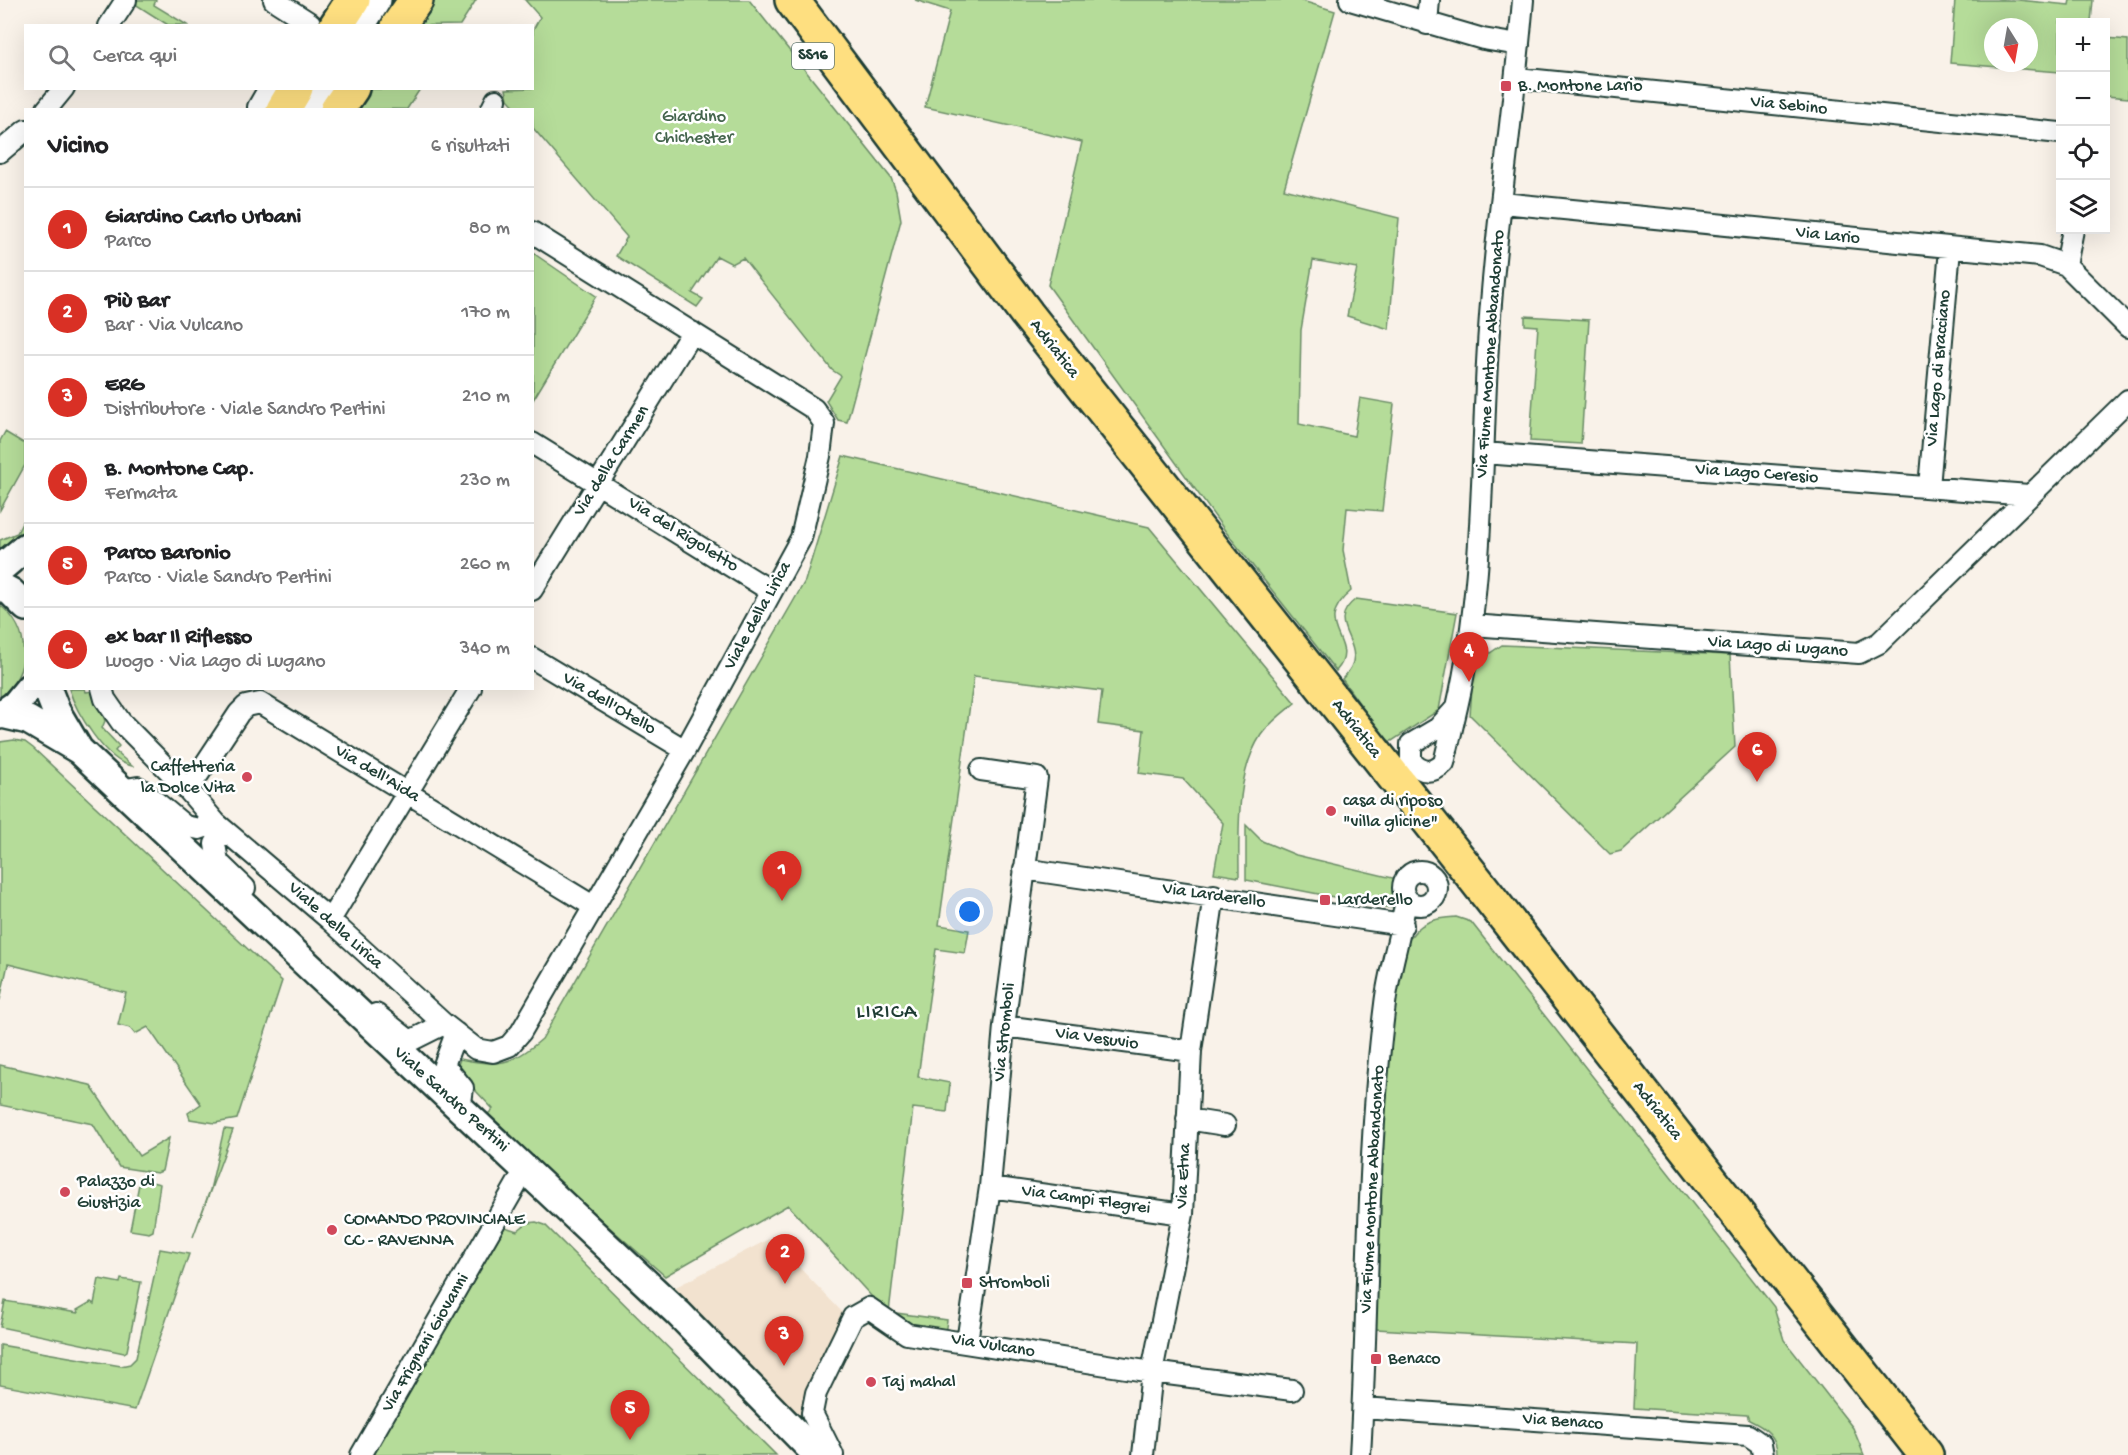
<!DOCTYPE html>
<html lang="it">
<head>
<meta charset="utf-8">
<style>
	:root { --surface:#fff; --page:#f2f2f2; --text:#202124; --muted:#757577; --line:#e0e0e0; --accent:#d93025 }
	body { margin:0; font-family:"Gochi Hand",sans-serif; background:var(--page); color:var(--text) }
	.controls { position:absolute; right:18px; top:18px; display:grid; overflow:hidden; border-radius:0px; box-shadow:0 6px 24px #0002 }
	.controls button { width:54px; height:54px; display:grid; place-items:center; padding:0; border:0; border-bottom:2px solid var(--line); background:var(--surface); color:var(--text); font:30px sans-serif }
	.compass { position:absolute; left:1984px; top:18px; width:54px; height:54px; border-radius:50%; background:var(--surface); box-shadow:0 6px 24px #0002; rotate:169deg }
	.you { position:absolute; left:970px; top:912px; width:21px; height:21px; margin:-15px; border:4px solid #fff; border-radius:50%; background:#1a73e8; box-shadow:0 0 0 9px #1a73e833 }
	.badge { display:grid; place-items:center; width:39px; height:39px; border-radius:50%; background:var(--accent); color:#fff; font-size:20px; font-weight:700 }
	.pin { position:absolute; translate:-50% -50px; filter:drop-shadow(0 2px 3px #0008) }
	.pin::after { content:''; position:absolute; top:32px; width:21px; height:18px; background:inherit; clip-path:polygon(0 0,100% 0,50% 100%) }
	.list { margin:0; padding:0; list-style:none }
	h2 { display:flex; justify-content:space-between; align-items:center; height:78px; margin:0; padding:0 24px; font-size:26px }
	h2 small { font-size:20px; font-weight:400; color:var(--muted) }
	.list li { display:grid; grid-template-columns:39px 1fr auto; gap:18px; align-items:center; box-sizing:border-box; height:84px; padding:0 24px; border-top:2px solid var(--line) }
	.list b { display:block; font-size:22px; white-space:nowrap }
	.list p { margin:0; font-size:20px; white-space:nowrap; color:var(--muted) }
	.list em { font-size:20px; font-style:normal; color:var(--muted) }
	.icon { flex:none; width:33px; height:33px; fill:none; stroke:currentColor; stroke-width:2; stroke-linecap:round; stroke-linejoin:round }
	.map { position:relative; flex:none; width:2128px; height:1455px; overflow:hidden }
	.search { position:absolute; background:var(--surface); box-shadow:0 6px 24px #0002; left:24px; top:24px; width:510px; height:66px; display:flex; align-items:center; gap:15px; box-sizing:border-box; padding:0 21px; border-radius:0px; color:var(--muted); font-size:22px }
	.panel { position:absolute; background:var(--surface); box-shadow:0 6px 24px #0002; left:24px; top:108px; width:510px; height:582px; border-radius:0px }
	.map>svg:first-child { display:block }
	.built { fill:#f2e2cf }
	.green { fill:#b5dc99; stroke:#6a8c66; stroke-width:1.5; fill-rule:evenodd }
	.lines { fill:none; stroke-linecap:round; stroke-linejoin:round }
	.street-casing { stroke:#1f3d34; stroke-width:24 }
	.secondary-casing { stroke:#1f3d34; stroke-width:32 }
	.highway-casing { stroke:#1f3d34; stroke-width:38 }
	.street { stroke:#fff; stroke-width:20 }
	.secondary { stroke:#fff; stroke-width:27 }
	.highway { stroke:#fedf80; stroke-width:33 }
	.poi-dot { fill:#d1495b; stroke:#fff; stroke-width:2 }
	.labels { text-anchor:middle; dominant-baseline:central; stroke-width:5; stroke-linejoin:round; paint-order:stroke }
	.shield { fill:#fff; stroke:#627771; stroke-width:1.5 }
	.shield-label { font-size:16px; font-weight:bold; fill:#1f3d34 }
	.poi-label { font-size:18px; fill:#1f3d34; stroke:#fff; text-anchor:start }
	.street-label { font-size:18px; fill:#1f3d34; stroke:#fff }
	.park-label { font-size:18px; fill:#44654d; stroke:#fff }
	.quarter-label { font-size:21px; letter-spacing:1.5px; fill:#1f3d34; stroke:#fff }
</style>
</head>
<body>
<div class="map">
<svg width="2128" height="1455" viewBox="0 0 2128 1455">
	<rect width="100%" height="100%" fill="#f9f2e9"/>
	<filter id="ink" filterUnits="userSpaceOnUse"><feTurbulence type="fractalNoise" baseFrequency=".0167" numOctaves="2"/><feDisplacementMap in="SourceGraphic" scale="12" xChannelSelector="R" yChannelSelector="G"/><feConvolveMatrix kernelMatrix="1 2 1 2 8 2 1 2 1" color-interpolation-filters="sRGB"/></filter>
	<g filter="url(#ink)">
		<path class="built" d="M 771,1238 L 845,1315 L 798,1418 L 670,1290 Z"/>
		<path class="green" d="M 137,0 L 156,0 L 154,5 L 187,25 L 168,25 L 135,4 Z
			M 425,0 L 476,0 L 460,25 L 407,26 Z
			M 525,0 L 749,0 L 891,178 L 896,191 L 901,220 L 847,422 L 838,420 L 826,401 L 841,376 L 832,370 L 743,258 L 732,264 L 717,256 L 692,293 L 703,299 L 697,307 L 616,256 L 627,237 L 533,128 L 532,110 L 517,109 L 508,99 L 506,89 L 532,88 L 533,30 L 540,17 Z
			M 915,0 L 1299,0 L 1335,11 L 1284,189 L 1399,218 L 1389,329 L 1347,316 L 1357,268 L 1313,260 L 1301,330 L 1299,424 L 1354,436 L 1360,398 L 1394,404 L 1382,511 L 1347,508 L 1343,550 L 1351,591 C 1308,627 1363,641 1336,671 L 1226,532 L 1048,285 L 1082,142 L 925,107 L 950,11 Z
			M 1955,0 L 2018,0 L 2069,5 L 2070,0 L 2093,0 L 2091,22 L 2060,22 L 2060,72 L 1950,63 ZM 1993,27 L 2029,27 L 2029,63 L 1993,63 Z
			M 2106,38 L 2128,40 L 2128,98 L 2106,96 Z
			M 361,89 L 420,89 L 407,109 L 346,110 Z
			M 533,253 L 596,296 L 533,400 Z
			M 1525,316 L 1589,320 L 1581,444 L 1530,441 L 1538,326 L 1525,325 Z
			M 5,432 L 25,444 L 25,465 L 0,510 L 0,441 Z
			M 843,456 L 1149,527 L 1295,703 C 1283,713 1270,722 1261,735 C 1235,775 1239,832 1239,877 L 1214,873 L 1223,823 L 1183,779 L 1139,773 L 1144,730 L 1098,724 L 1102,691 L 974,676 L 939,925 L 969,930 L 965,953 L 936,949 L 918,1077 L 950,1083 L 947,1112 L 913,1108 L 889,1312 L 947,1320 L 945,1334 L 907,1327 L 883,1309 L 788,1205 L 665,1276 L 576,1198 L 488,1114 L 493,1109 L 456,1070 L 460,1059 C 499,1067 512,1065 542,1039 L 805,581 Z
			M 25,517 C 25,538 16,549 0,562 L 0,540 L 17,533 Z
			M 1356,599 L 1457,613 L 1439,710 L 1392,741 L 1385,740 L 1342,679 C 1377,645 1319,627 1356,599 Z
			M 0,605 C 31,630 32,672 0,697 Z
			M 1502,645 L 1730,655 L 1735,747 L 1621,851 L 1610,854 L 1470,715 L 1474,664 Z
			M 69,689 L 85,689 L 86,692 L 94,691 L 105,721 L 102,728 L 119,746 L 115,751 L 132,766 C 106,762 76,712 69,689 Z
			M 14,740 L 25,742 L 33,748 L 282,981 L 237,1119 L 215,1123 L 190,1119 L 188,1113 L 201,1104 L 148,1027 L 135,1034 L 130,1028 L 118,1025 L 126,993 L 8,964 L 0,1000 L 0,742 Z
			M 1246,825 L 1262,841 L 1296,855 L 1397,879 L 1391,908 L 1246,880 Z
			M 1456,917 L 1471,922 L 1774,1307 L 1784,1340 L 1853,1428 L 1864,1455 L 1777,1455 C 1778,1436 1764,1427 1749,1420 L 1747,1415 L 1634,1408 L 1637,1344 L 1376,1329 L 1373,1327 C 1377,1228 1378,1129 1390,1032 C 1393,1004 1394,968 1407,943 C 1418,922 1434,918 1456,917 Z
			M 0,1065 L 90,1085 L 139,1156 L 169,1138 L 162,1171 L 157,1173 L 119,1167 L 93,1124 L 0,1105 Z
			M 224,1129 L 233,1130 L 193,1237 L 210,1190 Z
			M 140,1179 L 160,1184 L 153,1231 L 149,1233 L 130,1230 Z
			M 536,1222 L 545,1225 L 776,1455 L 372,1455 L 505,1227 L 517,1231 L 527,1223 Z
			M 160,1249 L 189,1254 L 135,1410 L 0,1385 L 0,1345 L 121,1366 L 130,1364 L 136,1358 Z
			M 99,1279 L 120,1283 L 121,1279 L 141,1282 L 127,1351 L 124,1353 L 0,1327 L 5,1301 L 78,1313 L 77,1310 L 91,1302 L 94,1304 Z"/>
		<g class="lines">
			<g class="street-casing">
				<path id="street" d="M 274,0 L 310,23 L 309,26
					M 1350,0 L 1483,39 L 1519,45
					M 1427,24 L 1429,0
					M 109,26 L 126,0
					M 1517,78 L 2060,133
					M 46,110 L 64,88
					M 262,110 L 258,107 L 269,88
					M 491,110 L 496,100
					M 0,152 L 26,130
					M 1502,203 L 2040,256 L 2066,265 L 2128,327
					M 2066,265 L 2073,230
					M 532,443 L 771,591
					M 1484,453 L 2029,495
					M 1929,487 L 1950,249
					M 532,590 L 692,332
					M 1472,625 L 1859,653 L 1879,643 L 2128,400
					M 532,658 L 685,750
					M 102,688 L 105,699 L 121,722 L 188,790 L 216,823 L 330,920 L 444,1024 L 476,1049 L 493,1052 L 509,1046 L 521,1032 L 685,750 L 801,538 L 820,456 L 824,423 L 814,409 L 532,232
					M 1457,707 C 1483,594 1481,478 1487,363 C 1493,241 1513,121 1523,0
					M 1457,707 L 1444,763 C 1433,774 1421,773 1411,761 L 1411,744 L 1438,728 Z
					M 120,790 L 138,787 L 185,826 L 199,829 L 216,823
					M 188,790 L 239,713 L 246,706 L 260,703 L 593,906
					M 224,830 L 215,844 L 218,862 L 245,888
					M 1024,869 L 1403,925
					M1403 888a17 17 0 1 1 34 0a17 17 0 1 1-34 0Z
					M 330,920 L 471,688
					M 376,1014 L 410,1041 L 444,1024
					M 1004,1026 L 1191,1051
					M 456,1033 L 444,1065 L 463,1088 L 460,1110
					M 1187,1119 L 1225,1125
					M 990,1187 L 1183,1214
					M 967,1342 L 990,1187 L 1004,1026 L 1037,778 L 981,770
					M 1363,1408 L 1748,1435 L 1761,1444 L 1763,1455
					M 361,1455 L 526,1168
					M 833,1455 L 812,1413 L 816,1393 L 853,1317 L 869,1308 L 907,1334 L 1152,1372 L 1292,1390
					M 1143,1455 L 1152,1372 L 1183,1214 L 1191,1051 L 1214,895
					M 1360,1455 C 1369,1305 1366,1154 1385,1004 C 1389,968 1402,933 1406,897"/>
			</g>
			<g class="secondary-casing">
				<path id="secondary" d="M 361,26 L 377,0
					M 307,110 L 321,88
					M 0,569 L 26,547
					M 0,586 L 11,592 L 26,607
					M 47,688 L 56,711 L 79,750 L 678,1313 L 817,1455
					M 2,714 L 28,720 L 79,750
					M 0,715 L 15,705 L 29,688"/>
			</g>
			<g class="highway-casing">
				<path id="highway" d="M 792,0 L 1027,314 L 1475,879 L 1926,1455
					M 336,26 L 353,0
					M 398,26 L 416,0
					M 283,110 L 296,88
					M 337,110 L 352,88"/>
			</g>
			<use href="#street" class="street"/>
			<use href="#secondary" class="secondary"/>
			<use href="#highway" class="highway"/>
		</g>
	</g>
	<g class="poi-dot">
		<rect x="1500" y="80" width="12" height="12" rx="3"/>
		<circle cx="247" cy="777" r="6"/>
		<circle cx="1331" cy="811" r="6"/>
		<rect x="1319" y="894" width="12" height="12" rx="3"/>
		<circle cx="65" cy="1192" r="6"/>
		<circle cx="332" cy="1230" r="6"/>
		<rect x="961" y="1277" width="12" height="12" rx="3"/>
		<rect x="1370" y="1353" width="12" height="12" rx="3"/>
		<circle cx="871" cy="1382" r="6"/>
	</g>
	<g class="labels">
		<rect class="shield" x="792" y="43" width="42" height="26" rx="4.5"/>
		<g class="shield-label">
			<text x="813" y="56">SS16</text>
		</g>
		<g class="poi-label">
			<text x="1518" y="86">B. Montone Lario</text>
			<text x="235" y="767" text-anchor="end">Caffetteria<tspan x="235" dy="21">la Dolce Vita</tspan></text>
			<text x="1343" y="801">casa di riposo<tspan x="1343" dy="21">"villa glicine"</tspan></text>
			<text x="1337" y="900">Larderello</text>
			<text x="77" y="1182">Palazzo di<tspan x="77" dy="21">Giustizia</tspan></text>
			<text x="344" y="1220">COMANDO PROVINCIALE<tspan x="344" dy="21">CC - RAVENNA</tspan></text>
			<text x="979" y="1283">Stromboli</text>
			<text x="1388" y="1359">Benaco</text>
			<text x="883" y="1382">Taj mahal</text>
		</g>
		<g class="street-label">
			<text transform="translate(1789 106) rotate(6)">Via Sebino</text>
			<text transform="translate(1828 236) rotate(6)">Via Lario</text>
			<text transform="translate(1054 349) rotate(52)">Adriatica</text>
			<text transform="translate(1491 354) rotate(-86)">Via Fiume Montone Abbandonato</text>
			<text transform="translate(1939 368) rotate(-85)">Via Lago di Bracciano</text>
			<text transform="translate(612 461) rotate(-58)">Via della Carmen</text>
			<text transform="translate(1757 474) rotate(4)">Via Lago Ceresio</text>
			<text transform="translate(683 535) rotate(32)">Via del Rigoletto</text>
			<text transform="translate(758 616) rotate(-61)">Viale della Lirica</text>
			<text transform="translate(1778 647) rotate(4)">Via Lago di Lugano</text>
			<text transform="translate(609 704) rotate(31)">Via dell'Otello</text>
			<text transform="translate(1356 729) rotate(52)">Adriatica</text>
			<text transform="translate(377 774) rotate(31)">Via dell'Aida</text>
			<text transform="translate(1214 896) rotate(8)">Via Larderello</text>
			<text transform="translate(335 926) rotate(42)">Viale della Lirica</text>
			<text transform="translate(1005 1032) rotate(-84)">Via Stromboli</text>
			<text transform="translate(1097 1039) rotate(8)">Via Vesuvio</text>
			<text transform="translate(451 1100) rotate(42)">Viale Sandro Pertini</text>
			<text transform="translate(1657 1111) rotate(52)">Adriatica</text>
			<text transform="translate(1184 1176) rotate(-87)">Via Etna</text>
			<text transform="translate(1373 1189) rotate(-87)">Via Fiume Montone Abbandonato</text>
			<text transform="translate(1086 1200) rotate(8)">Via Campi Flegrei</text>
			<text transform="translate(426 1343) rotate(-60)">Via Frignani Giovanni</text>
			<text transform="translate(993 1346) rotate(9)">Via Vulcano</text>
			<text transform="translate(1563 1422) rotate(4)">Via Benaco</text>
		</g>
		<g class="park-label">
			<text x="694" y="117">Giardino<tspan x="694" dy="21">Chichester</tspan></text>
		</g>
		<g class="quarter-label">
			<text x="887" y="1013">LIRICA</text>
		</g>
	</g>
</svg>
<div class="controls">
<button>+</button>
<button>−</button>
<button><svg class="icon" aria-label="locate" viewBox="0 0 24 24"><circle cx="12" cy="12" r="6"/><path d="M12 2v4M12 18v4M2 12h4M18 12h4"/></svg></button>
<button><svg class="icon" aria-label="layers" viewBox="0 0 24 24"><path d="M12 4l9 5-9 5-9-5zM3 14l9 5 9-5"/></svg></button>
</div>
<svg class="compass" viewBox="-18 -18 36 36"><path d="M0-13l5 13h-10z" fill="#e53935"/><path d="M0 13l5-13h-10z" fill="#757577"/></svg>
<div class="you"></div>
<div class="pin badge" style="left:782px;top:901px">1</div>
<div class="pin badge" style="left:785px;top:1284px">2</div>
<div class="pin badge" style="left:784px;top:1366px">3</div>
<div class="pin badge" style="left:1469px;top:682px">4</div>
<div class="pin badge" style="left:630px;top:1440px">5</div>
<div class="pin badge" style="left:1757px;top:782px">6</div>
<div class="search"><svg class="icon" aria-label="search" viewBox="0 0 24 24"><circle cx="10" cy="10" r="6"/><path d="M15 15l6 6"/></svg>Cerca qui</div>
<section class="panel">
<h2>Vicino<small>6 risultati</small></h2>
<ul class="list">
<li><span class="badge">1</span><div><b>Giardino Carlo Urbani</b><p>Parco</p></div><em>80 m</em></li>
<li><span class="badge">2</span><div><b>Più Bar</b><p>Bar · Via Vulcano</p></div><em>170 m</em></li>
<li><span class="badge">3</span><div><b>ERG</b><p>Distributore · Viale Sandro Pertini</p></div><em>210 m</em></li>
<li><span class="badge">4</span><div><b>B. Montone Cap.</b><p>Fermata</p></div><em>230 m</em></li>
<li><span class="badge">5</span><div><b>Parco Baronio</b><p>Parco · Viale Sandro Pertini</p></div><em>260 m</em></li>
<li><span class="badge">6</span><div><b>ex bar Il Riflesso</b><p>Luogo · Via Lago di Lugano</p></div><em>340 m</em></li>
</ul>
</section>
</div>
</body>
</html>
